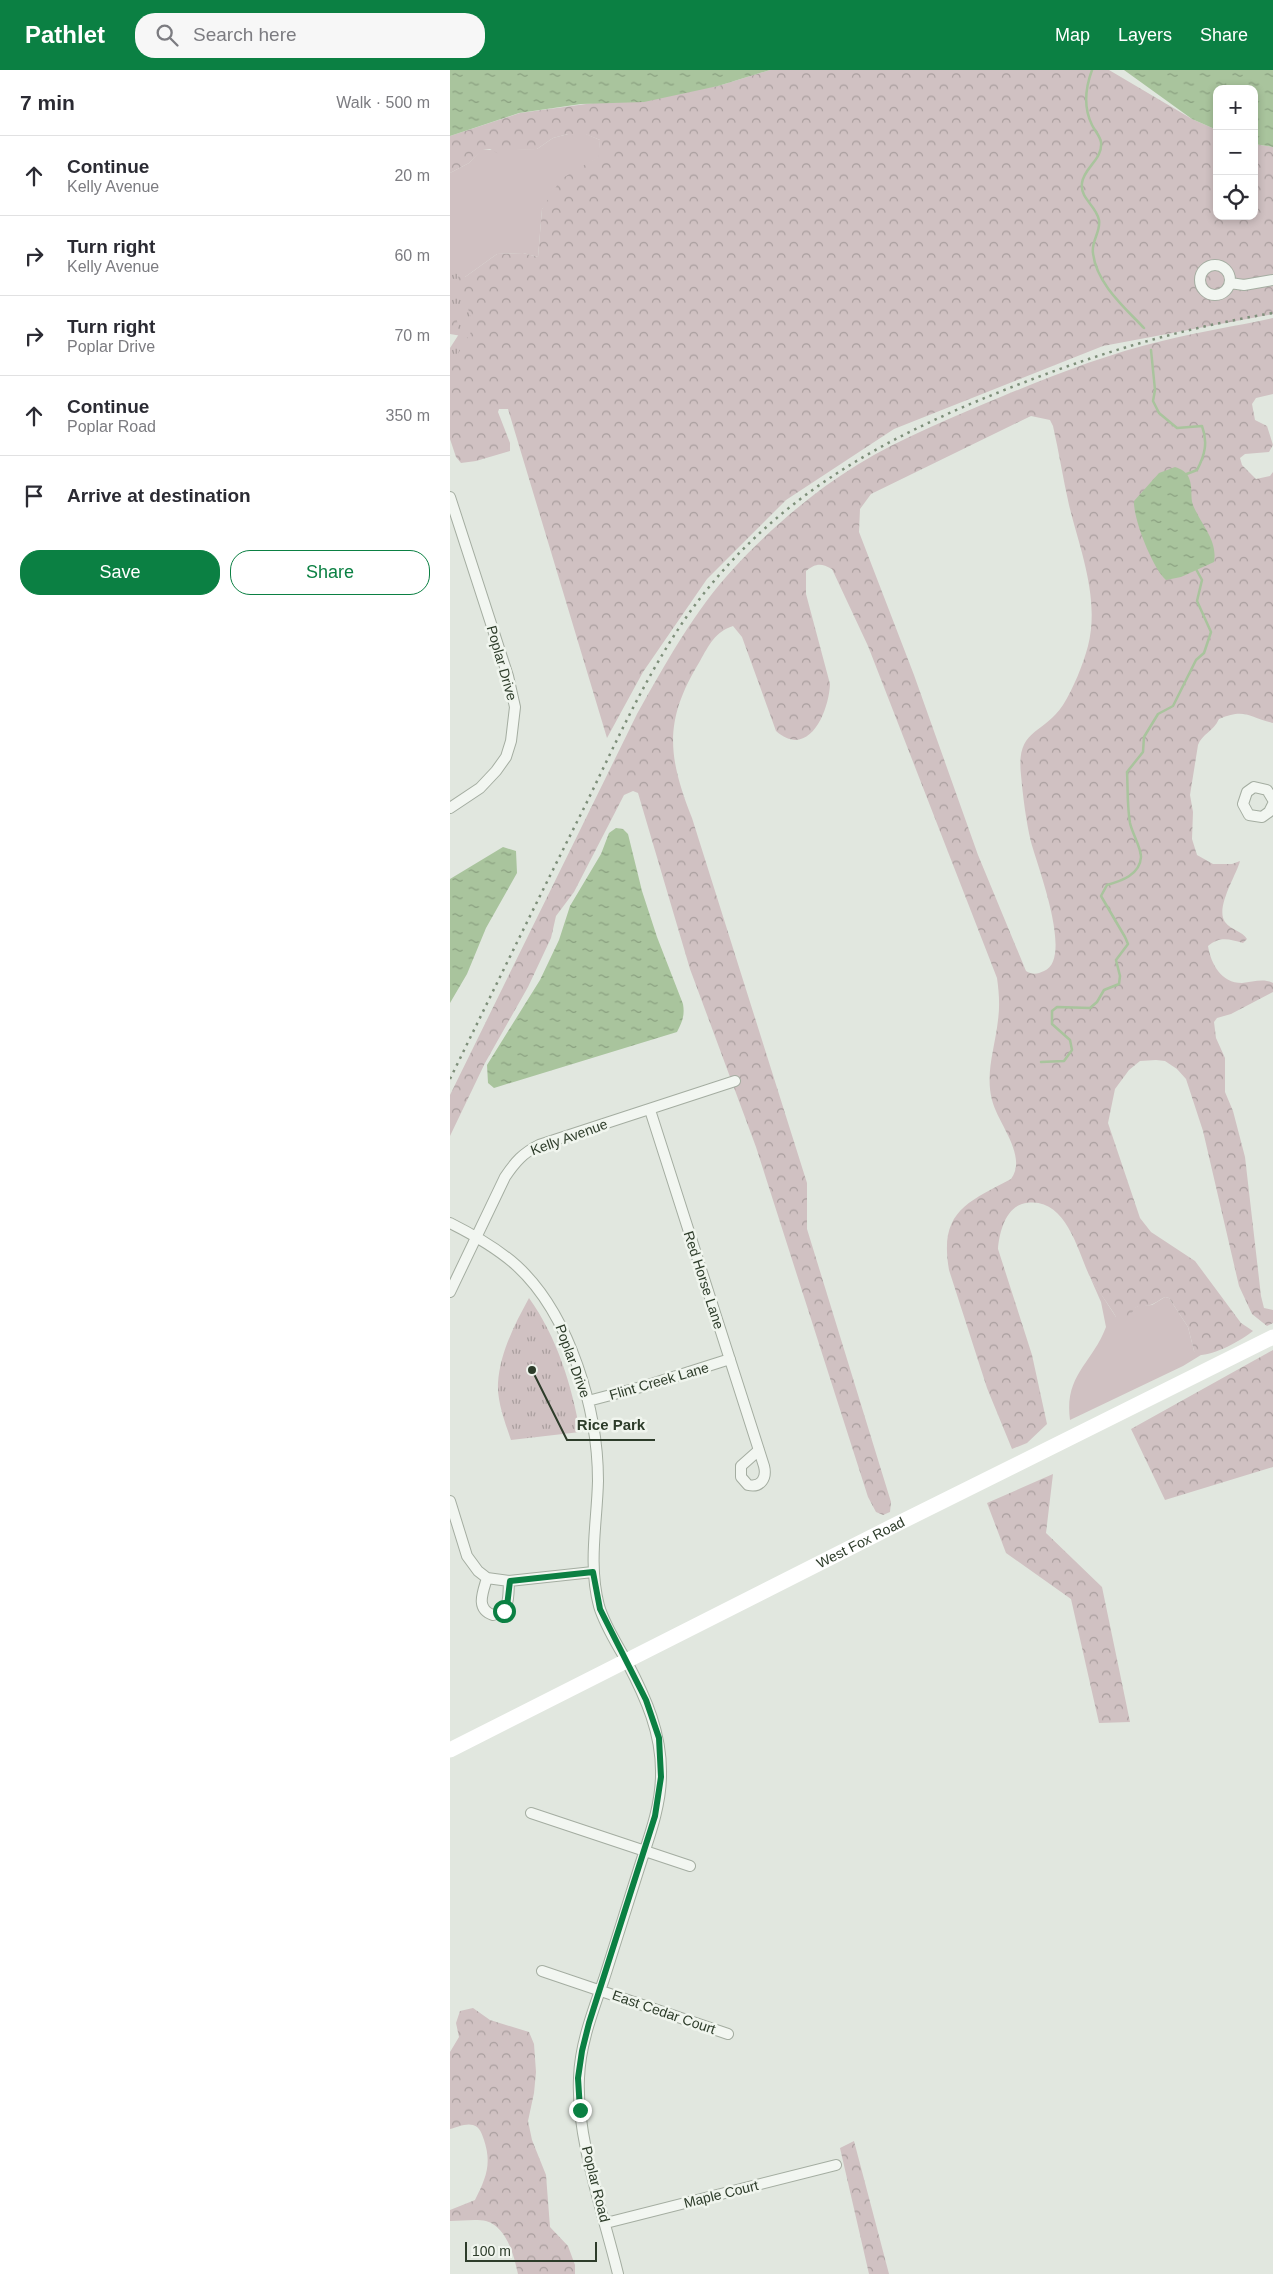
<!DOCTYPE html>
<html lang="en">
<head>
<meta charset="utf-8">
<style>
	:root { --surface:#fff; --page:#f7f7f7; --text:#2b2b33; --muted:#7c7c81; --line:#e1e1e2; --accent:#0b8043 }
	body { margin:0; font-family:Arial,sans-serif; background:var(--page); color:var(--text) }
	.controls { position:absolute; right:15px; top:15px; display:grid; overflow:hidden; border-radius:10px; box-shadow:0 2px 8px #0003 }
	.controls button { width:45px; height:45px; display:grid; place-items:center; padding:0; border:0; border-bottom:1px solid var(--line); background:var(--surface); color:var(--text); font:25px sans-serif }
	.scale { position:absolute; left:15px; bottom:12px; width:132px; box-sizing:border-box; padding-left:5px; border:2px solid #2d3c2a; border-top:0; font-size:14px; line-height:18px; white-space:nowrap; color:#2d3c2a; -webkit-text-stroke:4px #f0f5ee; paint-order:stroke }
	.stop { position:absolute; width:15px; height:15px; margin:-11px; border:4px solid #0b8043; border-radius:50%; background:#fff }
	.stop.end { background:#0b8043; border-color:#fff; box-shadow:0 1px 5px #0008 }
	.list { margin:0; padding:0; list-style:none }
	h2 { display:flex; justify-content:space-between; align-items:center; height:65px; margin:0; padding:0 20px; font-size:21px }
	h2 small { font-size:16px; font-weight:400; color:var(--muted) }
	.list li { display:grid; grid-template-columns:32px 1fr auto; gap:15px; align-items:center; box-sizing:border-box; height:80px; padding:0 20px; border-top:1px solid var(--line) }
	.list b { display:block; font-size:19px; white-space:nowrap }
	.list p { margin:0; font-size:16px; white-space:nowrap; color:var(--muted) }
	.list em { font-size:16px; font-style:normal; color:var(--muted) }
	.actions { display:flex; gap:10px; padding:15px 20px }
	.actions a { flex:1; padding:11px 0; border:1px solid var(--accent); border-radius:20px; text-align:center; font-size:18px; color:var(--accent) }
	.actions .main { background:var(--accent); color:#fff }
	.icon { flex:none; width:28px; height:28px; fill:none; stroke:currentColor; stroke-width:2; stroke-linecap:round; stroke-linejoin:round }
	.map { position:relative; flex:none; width:823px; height:2204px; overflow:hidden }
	header { display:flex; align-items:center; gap:30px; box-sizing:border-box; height:70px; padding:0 25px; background:var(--accent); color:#fff }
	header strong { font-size:24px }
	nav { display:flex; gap:28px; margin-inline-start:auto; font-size:18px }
	.search { width:350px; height:45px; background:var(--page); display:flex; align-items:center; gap:12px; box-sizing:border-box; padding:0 18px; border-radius:20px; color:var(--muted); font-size:19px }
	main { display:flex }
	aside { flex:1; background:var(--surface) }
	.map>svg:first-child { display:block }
	.grass { fill:#d0c1c2 }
	.forest { fill:url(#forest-crowns); fill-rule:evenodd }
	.park { fill:url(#park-tufts) }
	.water { fill:url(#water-ripples) }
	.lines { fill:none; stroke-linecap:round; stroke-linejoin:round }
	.stream { stroke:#a9c49d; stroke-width:2.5 }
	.street-casing { stroke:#a4ada1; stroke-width:12 }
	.street { stroke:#f2f6f1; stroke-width:10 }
	.secondary { stroke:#fff; stroke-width:15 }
	.rail { stroke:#7e8f7a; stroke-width:2.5; stroke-dasharray:2.5 5; stroke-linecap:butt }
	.route { stroke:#0b8043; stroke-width:6 }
	.labels { text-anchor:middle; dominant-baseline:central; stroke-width:5; stroke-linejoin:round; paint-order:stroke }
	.street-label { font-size:14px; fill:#2d3c2a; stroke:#f0f5ee }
	.leader { fill:none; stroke:#2d3c2a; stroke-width:2 }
	.callout-dot { fill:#2d3c2a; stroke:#f0f5ee; stroke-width:2 }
	.callout-label { font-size:15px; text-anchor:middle; font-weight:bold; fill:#2d3c2a; stroke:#f0f5ee; stroke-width:5; stroke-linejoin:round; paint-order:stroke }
</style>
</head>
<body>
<header>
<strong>Pathlet</strong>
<div class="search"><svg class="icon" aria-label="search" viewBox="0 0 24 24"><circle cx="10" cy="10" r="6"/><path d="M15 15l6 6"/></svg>Search here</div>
<nav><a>Map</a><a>Layers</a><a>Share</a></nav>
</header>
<main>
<aside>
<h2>7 min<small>Walk · 500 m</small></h2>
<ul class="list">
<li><svg class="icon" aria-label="ahead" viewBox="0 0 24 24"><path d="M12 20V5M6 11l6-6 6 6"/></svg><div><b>Continue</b><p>Kelly Avenue</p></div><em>20 m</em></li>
<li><svg class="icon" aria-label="right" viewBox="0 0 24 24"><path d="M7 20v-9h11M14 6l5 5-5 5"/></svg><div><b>Turn right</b><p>Kelly Avenue</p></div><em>60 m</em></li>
<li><svg class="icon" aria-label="right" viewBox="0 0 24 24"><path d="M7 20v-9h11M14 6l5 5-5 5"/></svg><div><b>Turn right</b><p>Poplar Drive</p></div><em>70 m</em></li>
<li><svg class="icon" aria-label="ahead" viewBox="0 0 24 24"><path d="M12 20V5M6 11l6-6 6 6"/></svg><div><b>Continue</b><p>Poplar Road</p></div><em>350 m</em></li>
<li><svg class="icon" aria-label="arrive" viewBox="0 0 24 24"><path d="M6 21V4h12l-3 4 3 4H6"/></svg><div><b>Arrive at destination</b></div></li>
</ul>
<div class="actions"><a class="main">Save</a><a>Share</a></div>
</aside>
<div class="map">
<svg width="823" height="2204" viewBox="0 0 823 2204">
	<defs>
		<pattern id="forest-crowns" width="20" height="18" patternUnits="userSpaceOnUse" patternTransform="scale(1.25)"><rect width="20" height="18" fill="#d0c1c2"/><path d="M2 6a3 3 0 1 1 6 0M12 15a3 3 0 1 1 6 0" fill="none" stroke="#a99e9e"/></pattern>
		<pattern id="park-tufts" width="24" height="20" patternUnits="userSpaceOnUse" patternTransform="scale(1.25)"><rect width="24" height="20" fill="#d0c1c2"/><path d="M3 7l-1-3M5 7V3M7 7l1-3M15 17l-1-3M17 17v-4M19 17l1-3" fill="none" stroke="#a99e9e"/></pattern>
		<pattern id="water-ripples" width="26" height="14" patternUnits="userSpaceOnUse" patternTransform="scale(1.25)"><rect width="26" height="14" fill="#a9c49d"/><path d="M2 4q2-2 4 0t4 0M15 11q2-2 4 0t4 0" fill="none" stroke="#8aa080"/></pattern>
	</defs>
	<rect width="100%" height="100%" fill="#e1e7df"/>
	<path class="grass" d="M 118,64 L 136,64 L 150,70 L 149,87 L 131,98 L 92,139 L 88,187 L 73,183 L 47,184 L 15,207 L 8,207 L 5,201 L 0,202 L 0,103 L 19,93 L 32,80 L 87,79 L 103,68 Z
		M 640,1207 L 666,1247 L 688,1236 L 702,1235 L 715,1227 L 719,1228 L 738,1257 L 744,1281 L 751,1285 L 733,1296 L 620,1350 C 614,1305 642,1294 656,1257 L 651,1232 Z"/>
	<path class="forest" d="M 320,0 L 659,0 L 742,49 L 767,60 L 767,146 L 804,146 L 804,74 L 823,77 L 823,244 L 653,276 L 444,359 L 336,430 L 257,509 L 193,602 L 157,668 L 58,339 L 49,339 L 48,342 L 60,373 L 60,381 L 26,391 L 11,393 L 6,387 L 0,369 L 0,291 L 12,266 L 0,264 L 0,206 L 15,207 L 47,184 L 73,183 L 88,187 L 92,139 L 111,109 L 148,87 L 150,70 L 135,64 L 118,64 L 103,68 L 87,79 L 66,80 L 58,86 L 51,85 L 40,79 L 33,80 L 19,93 L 0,103 L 0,66 L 70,43 L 268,16 Z
		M 823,248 L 823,324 L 806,328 L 802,334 L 805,350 L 817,356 L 823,375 L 819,382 L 795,384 L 790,388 L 792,395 L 806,409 L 820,406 L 823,402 L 823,653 C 798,647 795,638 769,649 C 763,662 752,664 748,675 L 740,725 L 743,742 L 742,769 L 747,785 L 763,794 L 782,794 L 790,791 C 786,806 765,838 775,852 C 781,860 792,861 797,869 L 793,873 C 779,869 770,866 758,876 C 761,894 771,913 792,913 C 803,912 813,908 823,913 L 823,922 L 781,944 L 767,948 L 764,952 L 766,968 L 775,988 L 775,1022 L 783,1041 L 795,1087 L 811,1226 L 814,1238 L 823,1240 L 823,1253 L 817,1256 L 802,1244 L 789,1216 L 753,1061 L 736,1009 L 727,999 L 715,991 L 706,990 L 690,991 L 679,1000 L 665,1019 L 658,1053 L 690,1148 L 701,1162 L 745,1191 L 791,1253 L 803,1261 C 791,1271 763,1286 747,1285 L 744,1281 L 738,1257 L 719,1228 L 715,1227 C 710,1229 705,1234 700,1235 C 689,1238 687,1232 681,1245 L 674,1249 L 666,1247 C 658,1233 647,1220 639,1205 C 627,1178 614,1123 572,1134 C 555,1139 549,1164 548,1179 L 582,1285 L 597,1354 L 577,1373 L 562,1379 L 537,1318 L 499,1200 C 489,1142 516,1133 561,1109 C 578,1086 548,1054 542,1030 C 535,1003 545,978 548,950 C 550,936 549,922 547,908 L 418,576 L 382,499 C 371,493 366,493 356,501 L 356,524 L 380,614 C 379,641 359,690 326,661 L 292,567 L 283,556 C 265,562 259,575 250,591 C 214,650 217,685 242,748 L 357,1113 L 357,1159 L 441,1432 L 440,1442 L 433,1445 L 426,1442 L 418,1427 L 306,1077 L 240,899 L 188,723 L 183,721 L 174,725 L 124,822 L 106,846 L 101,868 L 78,917 L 35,993 L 0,1066 L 0,1025 L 187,644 C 216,593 244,541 284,498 C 320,459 363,422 407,395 C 453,367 503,347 553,326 C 604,305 657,284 712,271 C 748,262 786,256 823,248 ZM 581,346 L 600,350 L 603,356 C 609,382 613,409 619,435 C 630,480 650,528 638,576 C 633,595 623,619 613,635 C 592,666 566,658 571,705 C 573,727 576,751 581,772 C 587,795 624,889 594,901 C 588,904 582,905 576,901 L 528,785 L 464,605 L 409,462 L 410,439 L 421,424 Z
		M 823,1280 L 823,1397 L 715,1430 L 681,1359 Z
		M 603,1404 L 596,1463 L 652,1517 L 680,1652 L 649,1653 L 621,1529 L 556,1483 L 537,1433 Z
		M 23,1938 L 40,1950 L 79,1962 L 84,1974 L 86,2002 L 84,2023 L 78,2051 L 82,2070 L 96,2105 L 100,2157 L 118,2176 L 125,2195 L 125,2204 L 68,2204 C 64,2186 57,2157 36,2151 C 26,2149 11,2151 0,2151 L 0,2140 L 25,2130 C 36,2108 42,2094 34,2070 C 32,2064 30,2057 23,2055 C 16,2053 7,2057 0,2059 L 0,1982 L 9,1967 L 6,1953 L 10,1941 Z
		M 404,2071 L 439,2204 L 419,2204 L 390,2078 Z"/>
	<path class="park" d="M 0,183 L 24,257 L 0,297 L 0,278 L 9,264 L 6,244 L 0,243 Z
		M 79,1228 C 107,1267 122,1316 130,1362 L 61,1370 C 55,1352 47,1332 48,1313 C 50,1282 65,1254 79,1228 Z"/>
	<path class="water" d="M 0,0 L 320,0 L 268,16 L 194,32 L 131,34 L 69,43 L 0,66 Z
		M 674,0 L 823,0 L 823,77 L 804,74 L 804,19 L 767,19 L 767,60 L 742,49 Z
		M 725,397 C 731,399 737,402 739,408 C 743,417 740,427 743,435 C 751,455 768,470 764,492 L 731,507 L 716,510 C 703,499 683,449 684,431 L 709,403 Z
		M 166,758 L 173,759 L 178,764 L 192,821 L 207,867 L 233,934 C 235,946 232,952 227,962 L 44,1018 L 38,1013 L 37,995 L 90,910 L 109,870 L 120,836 L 151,784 L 159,763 Z
		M 53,777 L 66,781 L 67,803 L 36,858 L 17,904 L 0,933 L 0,809 Z"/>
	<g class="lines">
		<path class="stream" d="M 642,0 C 635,19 633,37 642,55 C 645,61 650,66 651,72 C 653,90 634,97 632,113 C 630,129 646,135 649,150 C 651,162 641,171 643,183 C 646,213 675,238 694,258
			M 701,280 L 705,320 L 703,331 L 709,343 L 727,358 L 752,356 C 758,372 755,385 747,400 L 734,405
			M 591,992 L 614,991 L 622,980 L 620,970 L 602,954 L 602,941 L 607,937 L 640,938 L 647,932 L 654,920 L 669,914 L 670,906 L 666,890 L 678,874 L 675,867 L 651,826 L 657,815 C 671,811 690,805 691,787 C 691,777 682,763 680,753 C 677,736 678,719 677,702 L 693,682 L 694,667 L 708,644 L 723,636 L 746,590 L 754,583 L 761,562 L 747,531 L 752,510 L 746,499"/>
		<g class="street-casing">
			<path id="street" d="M750 210a15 15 0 1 1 30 0a15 15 0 1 1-30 0Z
				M 780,213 L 794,215 L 823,210
				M 0,427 L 58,606 L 65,637 L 61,671 L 56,687 L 46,701 L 30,718 L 0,738
				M 823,730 L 817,720 L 804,717 L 797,722 L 793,734 L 799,745 L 812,747 L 819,742 L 823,734
				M 200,1040 L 314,1396 C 317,1408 311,1418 298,1415 L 291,1407 L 291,1396 L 309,1380
				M 0,1153 C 24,1165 47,1178 67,1196 C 120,1245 148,1340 148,1411 C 147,1453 138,1494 149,1536 C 155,1556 167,1574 177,1592 C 196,1628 212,1664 211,1705 C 211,1733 201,1762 192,1789 C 179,1829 167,1869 154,1909 C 143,1941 130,1974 129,2008 C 126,2068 154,2145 168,2204
				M 0,1222 L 55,1107 C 65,1092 73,1083 89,1075 L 285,1011
				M 138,1331 L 195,1316 L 280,1289
				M 0,1431 L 17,1486 L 28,1501 L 37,1508 L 59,1511 L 143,1502
				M 37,1508 C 33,1522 25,1539 43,1545 C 61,1541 58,1526 59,1511
				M 81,1743 L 240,1796
				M 92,1901 L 278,1964
				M 156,2153 L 386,2095"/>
		</g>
		<use href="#street" class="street"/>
		<path class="secondary" id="s1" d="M 0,1680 L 443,1456 L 823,1267"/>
		<path class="rail" d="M 0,1009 C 45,917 90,825 136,734 C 168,668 199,599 242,539 C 328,422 442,363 575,312 C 655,281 738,257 823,243"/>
	</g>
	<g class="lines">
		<path class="route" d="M 54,1541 L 57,1536 L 60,1511 L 143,1502 L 150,1539 L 196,1630 L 209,1668 L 211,1707 L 205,1746 L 139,1953 L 132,1981 L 128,2008 L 130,2040"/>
	</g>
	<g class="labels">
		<g class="street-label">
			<text transform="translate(52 593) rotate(74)">Poplar Drive</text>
			<text transform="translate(119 1067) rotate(-20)">Kelly Avenue</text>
			<text transform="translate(254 1210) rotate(72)">Red Horse Lane</text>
			<text transform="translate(123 1291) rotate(70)">Poplar Drive</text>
			<text transform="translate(209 1311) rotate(-16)">Flint Creek Lane</text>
			<text stroke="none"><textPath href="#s1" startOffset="460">West Fox Road</textPath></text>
			<text transform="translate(214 1942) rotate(19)">East Cedar Court</text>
			<text transform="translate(146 2114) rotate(76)">Poplar Road</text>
			<text transform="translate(271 2124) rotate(-14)">Maple Court</text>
		</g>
	</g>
	<path class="leader" d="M82 1300L117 1370H205"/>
	<circle class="callout-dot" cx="82" cy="1300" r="5"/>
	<g class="callout-label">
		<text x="161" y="1360">Rice Park</text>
	</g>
</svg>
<div class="controls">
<button>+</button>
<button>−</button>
<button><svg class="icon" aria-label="locate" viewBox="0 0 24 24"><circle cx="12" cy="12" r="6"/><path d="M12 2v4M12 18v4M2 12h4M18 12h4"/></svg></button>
</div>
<div class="scale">100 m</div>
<div class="stop" style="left:54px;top:1541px"></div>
<div class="stop end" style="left:130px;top:2040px"></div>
</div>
</main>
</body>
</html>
